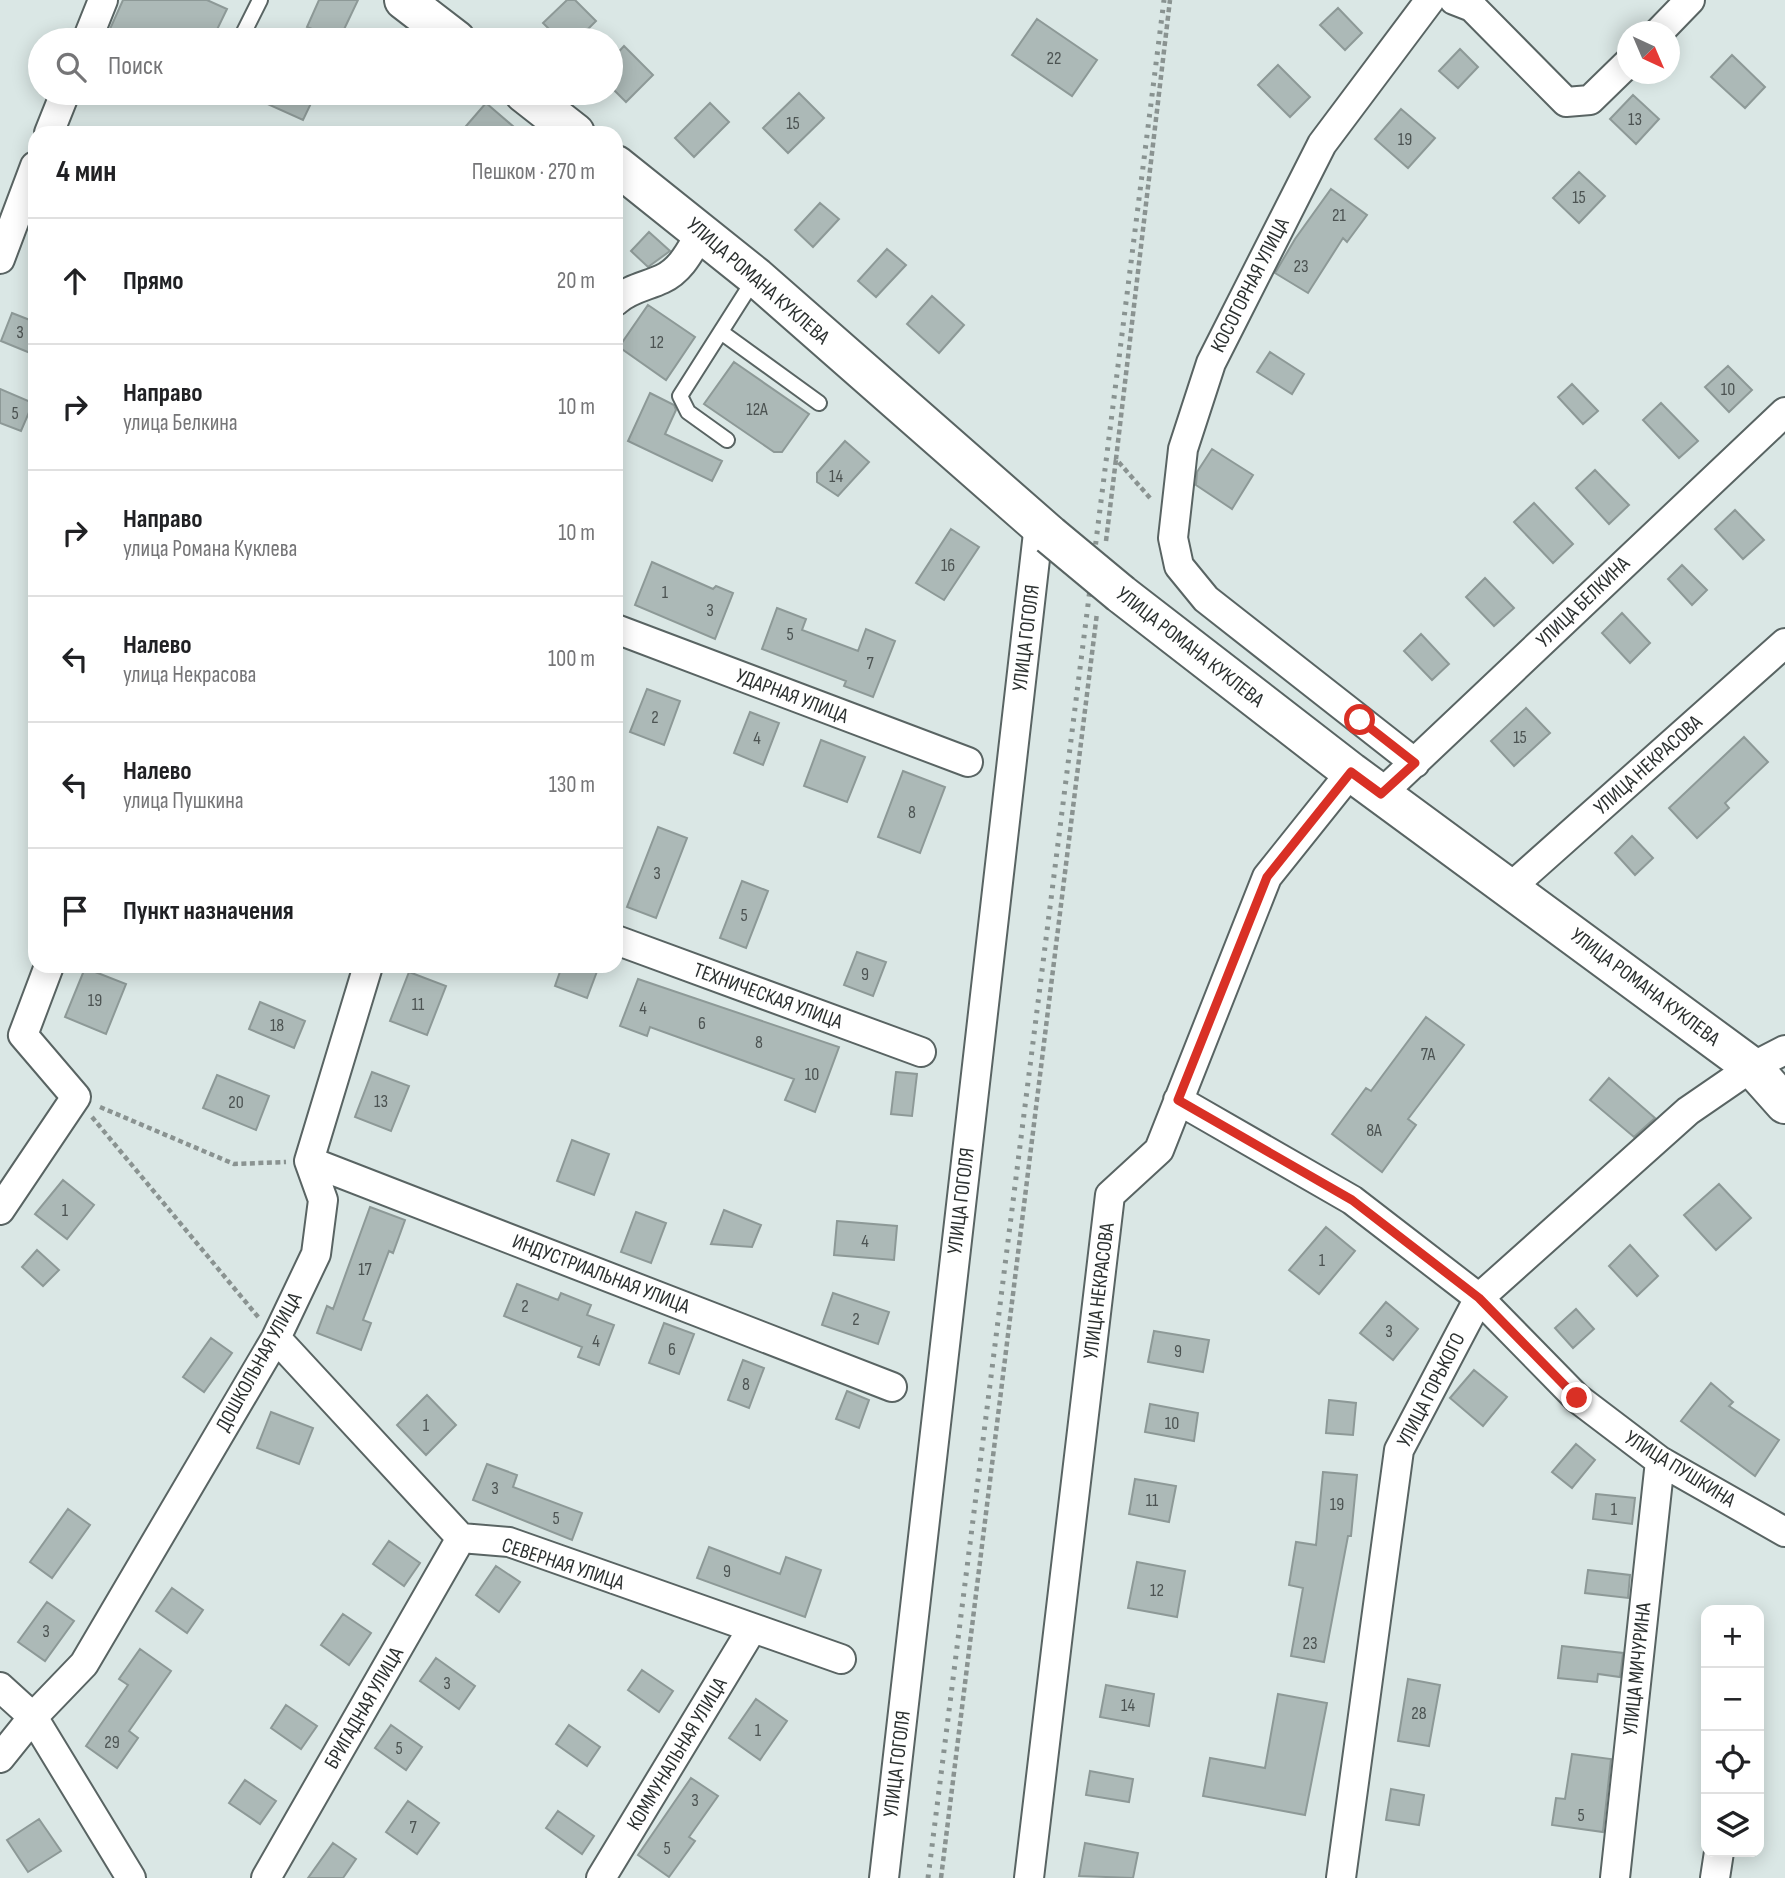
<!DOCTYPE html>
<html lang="ru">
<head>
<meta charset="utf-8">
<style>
	:root { --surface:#fff; --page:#f2f2f2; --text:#202124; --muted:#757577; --line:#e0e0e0 }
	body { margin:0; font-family:"Sofia Sans Condensed",sans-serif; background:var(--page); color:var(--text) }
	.controls { position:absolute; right:21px; bottom:21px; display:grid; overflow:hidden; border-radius:14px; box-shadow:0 4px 18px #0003 }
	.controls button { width:63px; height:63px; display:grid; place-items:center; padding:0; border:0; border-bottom:2px solid var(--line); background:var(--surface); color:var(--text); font:35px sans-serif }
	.compass { position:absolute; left:1617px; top:21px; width:63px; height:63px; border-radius:50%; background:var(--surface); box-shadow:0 4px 18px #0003; rotate:136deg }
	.stop { position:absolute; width:21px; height:21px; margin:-16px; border:5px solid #d93025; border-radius:50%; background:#fff }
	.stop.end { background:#d93025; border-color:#fff; box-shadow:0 2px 7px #0008 }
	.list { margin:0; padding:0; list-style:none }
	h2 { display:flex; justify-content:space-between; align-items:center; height:91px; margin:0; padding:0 28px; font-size:30px }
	h2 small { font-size:23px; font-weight:400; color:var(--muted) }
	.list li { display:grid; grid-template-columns:46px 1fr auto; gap:21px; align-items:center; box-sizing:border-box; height:126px; padding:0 28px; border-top:2px solid var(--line) }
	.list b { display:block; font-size:26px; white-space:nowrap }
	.list p { margin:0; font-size:23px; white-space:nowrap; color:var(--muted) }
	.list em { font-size:23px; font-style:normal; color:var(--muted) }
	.icon { flex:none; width:38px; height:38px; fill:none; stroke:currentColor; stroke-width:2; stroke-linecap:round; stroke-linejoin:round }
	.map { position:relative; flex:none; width:1785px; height:1878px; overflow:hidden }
	.search { position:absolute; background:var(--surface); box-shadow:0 4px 18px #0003; left:28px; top:28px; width:595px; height:77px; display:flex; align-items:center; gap:18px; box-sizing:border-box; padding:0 24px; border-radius:38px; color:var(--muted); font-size:26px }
	.panel { position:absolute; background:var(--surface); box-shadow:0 4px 18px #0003; left:28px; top:126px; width:595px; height:847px; border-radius:21px }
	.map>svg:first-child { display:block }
	.building { fill:#acb9b7; stroke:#8d9997; stroke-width:2 }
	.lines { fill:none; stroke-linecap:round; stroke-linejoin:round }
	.lane-casing { stroke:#596463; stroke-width:18 }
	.street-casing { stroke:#596463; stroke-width:32 }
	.secondary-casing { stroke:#596463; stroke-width:42 }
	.path { stroke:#8a9391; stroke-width:4.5; stroke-dasharray:5 3.5; stroke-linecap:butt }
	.lane { stroke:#fff; stroke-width:14 }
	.street { stroke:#fff; stroke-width:28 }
	.secondary { stroke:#fff; stroke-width:38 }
	.rail { stroke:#899391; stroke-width:5; stroke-dasharray:3.5 7; stroke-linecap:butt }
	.secondary-bridge-casing { stroke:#596463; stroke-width:42; stroke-linecap:butt }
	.secondary-bridge { stroke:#fff; stroke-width:38 }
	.route { stroke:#d93025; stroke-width:9 }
	.labels { text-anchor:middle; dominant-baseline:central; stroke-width:6; stroke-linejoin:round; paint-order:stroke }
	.number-label { font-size:18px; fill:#4c5352 }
	.street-label { font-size:21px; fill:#2c3130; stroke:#fff }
</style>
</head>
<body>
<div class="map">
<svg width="1785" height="1878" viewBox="0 0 1785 1878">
	<rect width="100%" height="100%" fill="#dae7e5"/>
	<path class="building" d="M 123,0 L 207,0 L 227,9 L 212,40 L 105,40 Z
		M 319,0 L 358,0 L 339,40 L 307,27 Z
		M 567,0 L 575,0 L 596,21 L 577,40 L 560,40 L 543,23 Z
		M 1338,8 L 1362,33 L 1345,50 L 1320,25 Z
		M 1037,19 L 1097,60 L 1072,96 L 1012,55 Z
		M 624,46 L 653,75 L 626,102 L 611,87 L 611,60 Z
		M 1460,49 L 1478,67 L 1458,88 L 1439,71 Z
		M 1732,55 L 1765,87 L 1745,108 L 1711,77 Z
		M 1278,65 L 1310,97 L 1290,117 L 1258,85 Z
		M 243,93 L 316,93 L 303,120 Z
		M 799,93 L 824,118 L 788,153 L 763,128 Z
		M 1633,95 L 1659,119 L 1636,144 L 1610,119 Z
		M 486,103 L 521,133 L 460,133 Z
		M 710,103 L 729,122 L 694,157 L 675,138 Z
		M 1401,109 L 1435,138 L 1408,168 L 1375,139 Z
		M 1579,172 L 1605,196 L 1579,223 L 1553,198 Z
		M 1331,189 L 1367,215 L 1347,242 L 1343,238 L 1308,293 L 1275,273 L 1295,239 Z
		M 820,203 L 839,219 L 813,247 L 795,230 Z
		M 649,232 L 670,251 L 648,267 L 631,251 Z
		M 887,249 L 906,265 L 876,297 L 858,281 Z
		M 932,296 L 964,325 L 939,353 L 907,324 Z
		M 648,305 L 695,337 L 666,380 L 619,347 Z
		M 12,313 L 35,322 L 35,355 L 1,341 Z
		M 1270,352 L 1304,374 L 1292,394 L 1257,372 Z
		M 734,362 L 809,414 L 782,452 L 774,452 L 704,404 Z
		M 1728,366 L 1752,390 L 1729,412 L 1705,387 Z
		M 1572,384 L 1598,411 L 1583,424 L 1558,397 Z
		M 0,389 L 33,403 L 21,431 L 0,423 Z
		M 650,393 L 674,405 L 676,410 L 665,434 L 722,461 L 712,481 L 628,441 Z
		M 1661,403 L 1698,441 L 1679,458 L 1643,420 Z
		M 845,441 L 869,462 L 838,496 L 817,482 L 817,473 Z
		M 1212,449 L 1253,475 L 1232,509 L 1196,485 L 1197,472 Z
		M 1595,470 L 1629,505 L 1609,524 L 1576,488 Z
		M 1534,503 L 1573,544 L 1553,563 L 1514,522 Z
		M 1735,510 L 1764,540 L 1743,559 L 1715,529 Z
		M 951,529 L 979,547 L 944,600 L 916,583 Z
		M 652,562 L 713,589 L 716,586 L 733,593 L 715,639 L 635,605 Z
		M 1682,565 L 1707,590 L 1692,605 L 1668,579 Z
		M 1485,578 L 1514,608 L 1494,626 L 1466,597 Z
		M 777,608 L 806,619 L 802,630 L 858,651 L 866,629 L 895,641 L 873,697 L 844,686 L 846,681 L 762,649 Z
		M 1622,613 L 1650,643 L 1630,663 L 1602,633 Z
		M 1421,634 L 1449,664 L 1432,680 L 1404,651 Z
		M 647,689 L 680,701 L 664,745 L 630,732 Z
		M 1526,708 L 1550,733 L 1514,766 L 1491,741 Z
		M 750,712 L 779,723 L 763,765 L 734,753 Z
		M 1744,737 L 1768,762 L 1725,803 L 1729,808 L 1697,838 L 1669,808 Z
		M 821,740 L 865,757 L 847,802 L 804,786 Z
		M 903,771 L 945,787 L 920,853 L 878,837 Z
		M 658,827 L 687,838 L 656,918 L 627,907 Z
		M 1632,836 L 1653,858 L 1635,875 L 1615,853 Z
		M 742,881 L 768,891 L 746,948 L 720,938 Z
		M 857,952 L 886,962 L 873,996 L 844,985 Z
		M 562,966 L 599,966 L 587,998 L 555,986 Z
		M 85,968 L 126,984 L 106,1034 L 65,1017 Z
		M 409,972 L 446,986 L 427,1035 L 390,1021 Z
		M 638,979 L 839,1047 L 815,1112 L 785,1100 L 794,1079 L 650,1027 L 647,1036 L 620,1026 Z
		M 260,1002 L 305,1021 L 294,1048 L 249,1029 Z
		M 1426,1017 L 1464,1045 L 1408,1119 L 1416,1125 L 1382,1172 L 1332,1134 L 1366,1088 L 1371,1091 Z
		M 372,1072 L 409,1086 L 391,1131 L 355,1117 Z
		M 896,1072 L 917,1074 L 912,1116 L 891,1114 Z
		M 217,1075 L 269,1096 L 256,1130 L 203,1108 Z
		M 1609,1078 L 1655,1118 L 1634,1137 L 1590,1100 Z
		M 572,1140 L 609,1154 L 594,1195 L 557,1181 Z
		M 63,1180 L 94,1205 L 67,1239 L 35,1214 Z
		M 1719,1184 L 1751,1218 L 1716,1250 L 1684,1215 Z
		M 370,1207 L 405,1220 L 393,1253 L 389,1251 L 363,1320 L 371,1323 L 361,1350 L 317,1333 L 327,1306 L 333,1309 Z
		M 724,1210 L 761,1225 L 752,1247 L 711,1244 Z
		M 636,1212 L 666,1223 L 651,1263 L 621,1252 Z
		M 837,1221 L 897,1226 L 894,1260 L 834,1255 Z
		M 1326,1227 L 1355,1251 L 1319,1294 L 1289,1270 Z
		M 1630,1245 L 1658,1276 L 1637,1296 L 1609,1266 Z
		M 37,1250 L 59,1270 L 43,1286 L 22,1267 Z
		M 517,1284 L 558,1300 L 561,1293 L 591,1305 L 587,1315 L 614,1325 L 599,1365 L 578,1357 L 582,1347 L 504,1316 Z
		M 833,1293 L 889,1312 L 878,1344 L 822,1325 Z
		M 1386,1302 L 1418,1329 L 1393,1360 L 1360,1333 Z
		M 1576,1309 L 1594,1329 L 1573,1348 L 1555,1328 Z
		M 664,1323 L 694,1334 L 679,1374 L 649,1363 Z
		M 1154,1331 L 1209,1340 L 1203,1372 L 1148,1362 Z
		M 211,1338 L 232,1353 L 204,1392 L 183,1377 Z
		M 743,1360 L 764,1368 L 749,1408 L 728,1400 Z
		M 1474,1370 L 1507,1397 L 1483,1426 L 1450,1398 Z
		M 1711,1383 L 1733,1402 L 1729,1406 L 1779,1440 L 1755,1476 L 1681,1421 Z
		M 847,1391 L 869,1400 L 859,1428 L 836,1419 Z
		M 427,1395 L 456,1425 L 426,1455 L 397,1425 Z
		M 1329,1400 L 1356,1403 L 1353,1435 L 1326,1433 Z
		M 1150,1404 L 1198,1413 L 1194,1441 L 1145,1432 Z
		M 271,1412 L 313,1428 L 299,1464 L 257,1448 Z
		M 1576,1444 L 1595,1460 L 1572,1488 L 1552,1472 Z
		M 487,1464 L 517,1475 L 513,1487 L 582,1513 L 572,1540 L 473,1500 Z
		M 1323,1472 L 1357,1475 L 1351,1536 L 1348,1536 L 1324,1662 L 1291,1656 L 1303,1588 L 1289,1585 L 1296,1542 L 1316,1545 Z
		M 1135,1479 L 1176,1486 L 1169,1522 L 1129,1514 Z
		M 1596,1494 L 1635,1498 L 1632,1524 L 1593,1519 Z
		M 68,1509 L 90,1525 L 52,1578 L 30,1562 Z
		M 389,1541 L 420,1563 L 404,1586 L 373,1564 Z
		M 709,1547 L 780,1574 L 786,1557 L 821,1570 L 805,1617 L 697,1578 Z
		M 1137,1562 L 1185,1571 L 1177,1617 L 1128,1608 Z
		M 496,1566 L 520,1582 L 499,1612 L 476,1595 Z
		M 1588,1570 L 1630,1575 L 1628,1598 L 1585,1593 Z
		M 172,1588 L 203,1610 L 187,1633 L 156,1611 Z
		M 47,1602 L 74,1621 L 45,1661 L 18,1642 Z
		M 343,1614 L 371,1633 L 349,1665 L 321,1645 Z
		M 1562,1646 L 1623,1653 L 1620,1677 L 1598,1674 L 1597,1682 L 1558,1678 Z
		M 140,1649 L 171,1671 L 129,1731 L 138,1738 L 117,1768 L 86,1746 L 128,1685 L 119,1679 Z
		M 436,1658 L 475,1686 L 459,1709 L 420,1681 Z
		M 642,1670 L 673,1691 L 659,1712 L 628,1690 Z
		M 1408,1679 L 1440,1685 L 1429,1746 L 1398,1741 Z
		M 1106,1685 L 1154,1694 L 1149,1726 L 1100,1717 Z
		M 1278,1694 L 1327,1703 L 1305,1815 L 1203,1796 L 1210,1758 L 1265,1768 Z
		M 756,1699 L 787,1721 L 760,1760 L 729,1738 Z
		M 286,1705 L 317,1726 L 301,1749 L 271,1728 Z
		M 391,1725 L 422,1747 L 406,1770 L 375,1748 Z
		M 569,1725 L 600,1747 L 587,1766 L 556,1744 Z
		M 1572,1754 L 1611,1759 L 1603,1832 L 1552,1825 L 1556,1798 L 1565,1799 Z
		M 1090,1771 L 1133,1779 L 1129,1802 L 1086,1795 Z
		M 691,1778 L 718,1796 L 689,1837 L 695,1841 L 669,1877 L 638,1855 Z
		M 245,1780 L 276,1801 L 260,1824 L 229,1803 Z
		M 1391,1789 L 1424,1795 L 1419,1825 L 1386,1820 Z
		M 408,1801 L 439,1823 L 417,1854 L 386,1832 Z
		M 558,1811 L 594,1836 L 582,1854 L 546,1828 Z
		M 39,1819 L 61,1851 L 28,1872 L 7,1840 Z
		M 333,1843 L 356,1859 L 343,1878 L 308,1878 Z
		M 1085,1843 L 1138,1853 L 1133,1878 L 1079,1876 Z"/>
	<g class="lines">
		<g class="lane-casing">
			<path id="lane" d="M 240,40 L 260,0
				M 721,332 L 819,403
				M 727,440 L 688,412 L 680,396 L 755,278"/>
		</g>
		<g class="street-casing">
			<path id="street" d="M 1454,0 L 1472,7 L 1566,102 L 1590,100 L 1628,63
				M 1659,32 L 1690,0
				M 87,40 L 103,0
				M 49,133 L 65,93
				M 0,259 L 35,166
				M 616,301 C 628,289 647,286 662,279 C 682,270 691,249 702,231
				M 616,629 L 968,762
				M 1415,763 L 1206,599 L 1179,566 L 1173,538 L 1183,449 L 1211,363 L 1322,144 L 1430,0
				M 1381,794 L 1785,412
				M 1511,887 L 1785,643
				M 616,940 L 921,1052
				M 1178,1100 L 1352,1200 L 1479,1298 L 1577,1398 L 1660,1461 L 1785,1532
				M 309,1161 L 892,1387
				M 0,1210 L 76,1097 L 23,1035 L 49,966
				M 276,1338 L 461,1538 L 509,1542 L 841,1659
				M 0,1687 L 33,1717 L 131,1878
				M 0,1758 L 33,1717 L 84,1664 L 276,1338 L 316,1254 L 323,1200 L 309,1161 L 368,966
				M 266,1878 L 461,1538
				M 601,1878 L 752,1629
				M 884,1878 L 1039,524
				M 1029,1878 L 1110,1195 L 1159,1150 L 1267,877 L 1351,772
				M 1341,1878 L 1399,1450 L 1479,1298 L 1688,1111 L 1752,1067 L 1785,1050
				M 1615,1878 L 1660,1461
				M 1715,1878 L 1719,1852"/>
		</g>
		<g class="secondary-casing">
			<path id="secondary" d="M 404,0 L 456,40
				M 524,93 L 575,133
				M 616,165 L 756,277 L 1050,535
				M 1121,594 L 1351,772 L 1752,1067 L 1785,1104"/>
		</g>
		<path class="path" d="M 1150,498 L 1116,459 L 1170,0
			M 1106,541 L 1116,459
			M 100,1107 L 234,1164 L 286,1162
			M 92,1117 L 259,1318
			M 941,1878 L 1097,613"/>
		<use href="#lane" class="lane"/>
		<use href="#street" class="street"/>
		<use href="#secondary" class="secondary"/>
		<path class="rail" d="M 928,1878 L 1164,0"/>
		<g class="secondary-bridge-casing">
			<path id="secondary-bridge" d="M 1050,535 L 1121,594"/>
		</g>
		<use href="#secondary-bridge" class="secondary-bridge"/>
	</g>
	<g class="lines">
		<path class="route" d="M 1360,720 L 1415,763 L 1381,794 L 1351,772 L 1267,877 L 1178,1100 L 1352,1200 L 1479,1298 L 1577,1398"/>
	</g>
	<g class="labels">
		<g class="number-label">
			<text x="1054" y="58">22</text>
			<text x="1635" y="119">13</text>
			<text x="793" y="123">15</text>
			<text x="1405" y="139">19</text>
			<text x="1579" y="197">15</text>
			<text x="1339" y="215">21</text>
			<text x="1301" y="266">23</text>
			<text x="20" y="332">3</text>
			<text x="657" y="342">12</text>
			<text x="1728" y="389">10</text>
			<text x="757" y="409">12А</text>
			<text x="15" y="413">5</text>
			<text x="836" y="476">14</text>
			<text x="948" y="565">16</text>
			<text x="665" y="592">1</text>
			<text x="710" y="610">3</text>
			<text x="790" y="634">5</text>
			<text x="870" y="663">7</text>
			<text x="655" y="717">2</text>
			<text x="1520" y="737">15</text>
			<text x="757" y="738">4</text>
			<text x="912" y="812">8</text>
			<text x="657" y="873">3</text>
			<text x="744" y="915">5</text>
			<text x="865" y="974">9</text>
			<text x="95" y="1000">19</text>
			<text x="418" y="1004">11</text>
			<text x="643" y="1008">4</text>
			<text x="702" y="1023">6</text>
			<text x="277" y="1025">18</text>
			<text x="759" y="1042">8</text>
			<text x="1428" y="1054">7А</text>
			<text x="812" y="1074">10</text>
			<text x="381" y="1101">13</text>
			<text x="236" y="1102">20</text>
			<text x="1374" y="1130">8А</text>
			<text x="65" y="1210">1</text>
			<text x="865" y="1241">4</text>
			<text x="1322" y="1260">1</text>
			<text x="365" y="1269">17</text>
			<text x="525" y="1306">2</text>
			<text x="856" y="1319">2</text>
			<text x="1389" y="1331">3</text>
			<text x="596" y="1341">4</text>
			<text x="672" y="1349">6</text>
			<text x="1178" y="1351">9</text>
			<text x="746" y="1384">8</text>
			<text x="1172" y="1423">10</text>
			<text x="426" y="1425">1</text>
			<text x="495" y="1488">3</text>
			<text x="1152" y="1500">11</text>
			<text x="1337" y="1504">19</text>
			<text x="1614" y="1509">1</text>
			<text x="556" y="1518">5</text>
			<text x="727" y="1571">9</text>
			<text x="1157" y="1590">12</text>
			<text x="46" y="1631">3</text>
			<text x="1310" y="1643">23</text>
			<text x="447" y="1683">3</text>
			<text x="1128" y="1705">14</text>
			<text x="1419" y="1713">28</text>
			<text x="758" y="1730">1</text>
			<text x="112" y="1742">29</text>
			<text x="399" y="1748">5</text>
			<text x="695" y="1800">3</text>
			<text x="1581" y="1815">5</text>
			<text x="413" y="1827">7</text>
			<text x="667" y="1848">5</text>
		</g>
		<g class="street-label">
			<text transform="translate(758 281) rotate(41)">УЛИЦА РОМАНА КУКЛЕВА</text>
			<text transform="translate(1250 285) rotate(-63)">КОСОГОРНАЯ УЛИЦА</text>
			<text transform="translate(1583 602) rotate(-44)">УЛИЦА БЕЛКИНА</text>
			<text transform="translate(1026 638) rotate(-83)">УЛИЦА ГОГОЛЯ</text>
			<text transform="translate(1190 647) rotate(38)">УЛИЦА РОМАНА КУКЛЕВА</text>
			<text transform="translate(792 696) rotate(21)">УДАРНАЯ УЛИЦА</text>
			<text transform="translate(1648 765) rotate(-42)">УЛИЦА НЕКРАСОВА</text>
			<text transform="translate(1645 987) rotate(37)">УЛИЦА РОМАНА КУКЛЕВА</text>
			<text transform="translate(768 996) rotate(20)">ТЕХНИЧЕСКАЯ УЛИЦА</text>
			<text transform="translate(961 1201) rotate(-83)">УЛИЦА ГОГОЛЯ</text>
			<text transform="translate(601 1274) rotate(21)">ИНДУСТРИАЛЬНАЯ УЛИЦА</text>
			<text transform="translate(1099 1291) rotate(-83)">УЛИЦА НЕКРАСОВА</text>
			<text transform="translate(259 1362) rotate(-61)">ДОШКОЛЬНАЯ УЛИЦА</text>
			<text transform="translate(1431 1390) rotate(-63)">УЛИЦА ГОРЬКОГО</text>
			<text transform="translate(1680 1469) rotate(32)">УЛИЦА ПУШКИНА</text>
			<text transform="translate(563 1564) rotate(18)">СЕВЕРНАЯ УЛИЦА</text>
			<text transform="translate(1637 1669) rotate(-84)">УЛИЦА МИЧУРИНА</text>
			<text transform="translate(364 1708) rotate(-60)">БРИГАДНАЯ УЛИЦА</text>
			<text transform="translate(677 1754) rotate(-59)">КОММУНАЛЬНАЯ УЛИЦА</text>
			<text transform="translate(897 1764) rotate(-83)">УЛИЦА ГОГОЛЯ</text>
		</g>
	</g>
</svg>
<div class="controls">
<button>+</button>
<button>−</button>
<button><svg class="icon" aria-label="locate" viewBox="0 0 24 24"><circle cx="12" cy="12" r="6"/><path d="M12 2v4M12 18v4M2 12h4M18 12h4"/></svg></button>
<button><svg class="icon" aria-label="layers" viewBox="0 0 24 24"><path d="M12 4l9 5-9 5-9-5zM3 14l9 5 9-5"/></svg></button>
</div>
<svg class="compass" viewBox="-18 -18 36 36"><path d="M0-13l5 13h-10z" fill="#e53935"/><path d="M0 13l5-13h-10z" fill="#757577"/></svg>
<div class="stop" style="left:1360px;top:720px"></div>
<div class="stop end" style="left:1577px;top:1398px"></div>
<div class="search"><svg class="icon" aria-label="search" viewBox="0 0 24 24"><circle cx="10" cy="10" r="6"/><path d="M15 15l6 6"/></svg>Поиск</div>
<section class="panel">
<h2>4 мин<small>Пешком · 270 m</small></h2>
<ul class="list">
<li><svg class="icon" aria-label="ahead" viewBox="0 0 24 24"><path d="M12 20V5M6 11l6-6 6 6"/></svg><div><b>Прямо</b></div><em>20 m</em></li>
<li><svg class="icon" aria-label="right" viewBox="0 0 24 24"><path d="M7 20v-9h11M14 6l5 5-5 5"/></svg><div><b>Направо</b><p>улица Белкина</p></div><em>10 m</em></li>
<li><svg class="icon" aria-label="right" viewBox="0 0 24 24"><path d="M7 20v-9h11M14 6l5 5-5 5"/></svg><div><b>Направо</b><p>улица Романа Куклева</p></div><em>10 m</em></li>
<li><svg class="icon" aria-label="left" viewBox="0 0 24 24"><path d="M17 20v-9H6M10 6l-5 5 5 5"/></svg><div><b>Налево</b><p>улица Некрасова</p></div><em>100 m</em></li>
<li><svg class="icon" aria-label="left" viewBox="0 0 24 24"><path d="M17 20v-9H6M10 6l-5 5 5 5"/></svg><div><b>Налево</b><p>улица Пушкина</p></div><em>130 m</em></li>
<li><svg class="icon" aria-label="arrive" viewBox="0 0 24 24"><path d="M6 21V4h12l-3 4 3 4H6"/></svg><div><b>Пункт назначения</b></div></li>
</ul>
</section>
</div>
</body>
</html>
